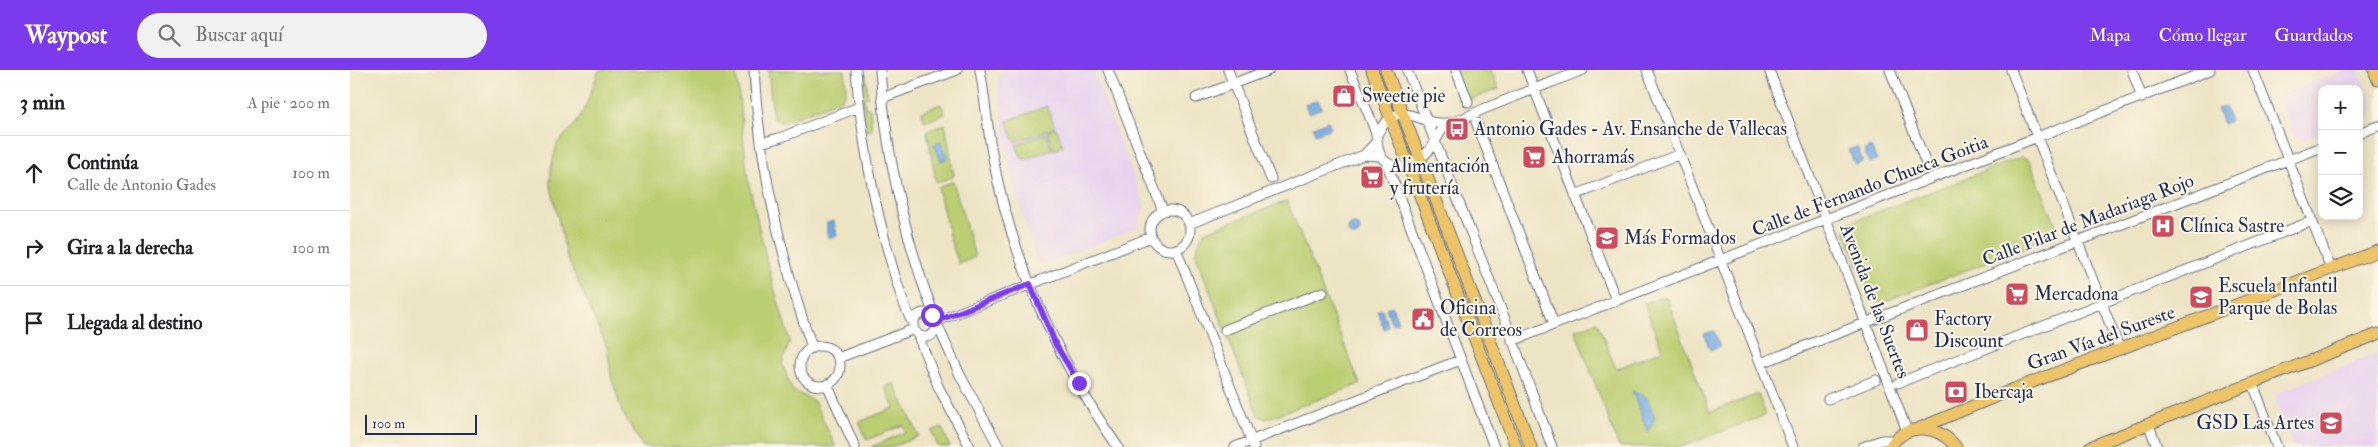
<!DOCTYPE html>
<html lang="es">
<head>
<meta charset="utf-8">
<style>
	:root { --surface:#fff; --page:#f2f2f2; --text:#202124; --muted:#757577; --line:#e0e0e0; --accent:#7c3aed }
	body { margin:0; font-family:"IM FELL Double Pica",serif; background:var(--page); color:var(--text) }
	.controls { position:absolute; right:15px; top:15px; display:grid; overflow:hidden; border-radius:10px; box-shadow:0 2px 12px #0003 }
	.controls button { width:45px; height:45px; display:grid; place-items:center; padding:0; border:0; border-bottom:1px solid var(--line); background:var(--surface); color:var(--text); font:25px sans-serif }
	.scale { position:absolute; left:15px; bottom:12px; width:112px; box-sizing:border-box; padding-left:5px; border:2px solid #1b2f5e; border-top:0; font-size:14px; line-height:18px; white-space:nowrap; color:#1b2f5e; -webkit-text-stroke:4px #fcf5e5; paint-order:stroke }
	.stop { position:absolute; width:15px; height:15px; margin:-11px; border:4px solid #7c3aed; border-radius:50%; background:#fff }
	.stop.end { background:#7c3aed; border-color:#fff; box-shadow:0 1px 5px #0008 }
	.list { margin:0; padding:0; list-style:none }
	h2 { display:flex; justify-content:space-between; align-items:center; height:65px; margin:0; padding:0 20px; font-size:21px }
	h2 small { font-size:16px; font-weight:400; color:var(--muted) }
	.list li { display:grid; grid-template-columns:32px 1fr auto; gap:15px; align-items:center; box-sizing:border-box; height:75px; padding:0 20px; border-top:1px solid var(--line) }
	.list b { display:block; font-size:19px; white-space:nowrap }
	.list p { margin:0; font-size:16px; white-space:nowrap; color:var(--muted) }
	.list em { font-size:16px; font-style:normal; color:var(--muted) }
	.icon { flex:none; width:28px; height:28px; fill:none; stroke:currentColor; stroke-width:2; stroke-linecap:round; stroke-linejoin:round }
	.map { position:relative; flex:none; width:2028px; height:377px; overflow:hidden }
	header { display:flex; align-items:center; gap:30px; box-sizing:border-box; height:70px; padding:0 25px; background:var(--accent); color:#fff }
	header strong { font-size:24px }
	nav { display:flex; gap:28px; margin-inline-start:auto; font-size:18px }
	.search { width:350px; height:45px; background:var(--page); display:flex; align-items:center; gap:12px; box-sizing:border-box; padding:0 18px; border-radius:28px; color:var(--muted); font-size:19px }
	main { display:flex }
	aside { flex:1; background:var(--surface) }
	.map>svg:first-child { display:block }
	.built { fill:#e7d2ef }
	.green { fill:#bbce71; stroke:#6b7e68 }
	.water { fill:#74abe2; stroke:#486da0 }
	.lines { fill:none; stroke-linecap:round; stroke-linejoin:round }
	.minor-casing { stroke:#646e82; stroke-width:11 }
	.major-casing { stroke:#646e82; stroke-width:13 }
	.minor { stroke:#fff; stroke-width:9 }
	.major { stroke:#eec469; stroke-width:11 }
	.route { stroke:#7c3aed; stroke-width:6 }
	.labels { text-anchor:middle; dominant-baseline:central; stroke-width:4; stroke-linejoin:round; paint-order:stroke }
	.poi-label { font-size:19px; fill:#1b2f5e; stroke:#fcf5e5; text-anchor:start }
	.street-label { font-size:19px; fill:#1b2f5e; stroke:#fcf5e5 }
</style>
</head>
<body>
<header>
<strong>Waypost</strong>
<div class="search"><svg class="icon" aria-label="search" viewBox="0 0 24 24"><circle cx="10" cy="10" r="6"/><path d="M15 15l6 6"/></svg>Buscar aquí</div>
<nav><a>Mapa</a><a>Cómo llegar</a><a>Guardados</a></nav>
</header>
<main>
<aside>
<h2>3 min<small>A pie · 200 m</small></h2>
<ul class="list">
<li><svg class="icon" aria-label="ahead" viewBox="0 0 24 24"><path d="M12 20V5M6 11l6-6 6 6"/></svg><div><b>Continúa</b><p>Calle de Antonio Gades</p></div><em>100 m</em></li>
<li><svg class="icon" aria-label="right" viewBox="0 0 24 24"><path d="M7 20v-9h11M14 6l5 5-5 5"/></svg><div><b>Gira a la derecha</b></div><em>100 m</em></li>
<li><svg class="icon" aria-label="arrive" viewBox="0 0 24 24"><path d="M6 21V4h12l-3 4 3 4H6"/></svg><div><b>Llegada al destino</b></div></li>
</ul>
</aside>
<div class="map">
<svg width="2028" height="377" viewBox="0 0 2028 377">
	<rect width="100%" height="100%" fill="#fcf5e5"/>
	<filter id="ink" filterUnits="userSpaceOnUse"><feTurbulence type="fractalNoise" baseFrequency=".02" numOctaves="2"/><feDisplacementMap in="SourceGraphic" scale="10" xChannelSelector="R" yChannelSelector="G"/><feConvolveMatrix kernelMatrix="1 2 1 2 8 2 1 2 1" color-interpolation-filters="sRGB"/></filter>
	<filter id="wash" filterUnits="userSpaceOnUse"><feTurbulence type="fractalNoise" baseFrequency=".0096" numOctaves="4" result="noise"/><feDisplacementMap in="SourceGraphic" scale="20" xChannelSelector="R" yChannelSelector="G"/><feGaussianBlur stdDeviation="1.12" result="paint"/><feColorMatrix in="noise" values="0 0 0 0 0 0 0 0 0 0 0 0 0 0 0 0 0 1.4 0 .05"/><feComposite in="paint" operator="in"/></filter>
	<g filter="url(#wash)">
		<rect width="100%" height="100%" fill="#ede4c4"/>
		<path class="built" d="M 655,0 L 743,0 L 795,136 L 787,158 L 695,194 L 686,190 L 660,100 L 647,9 Z
			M 1995,0 L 2009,0 L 2023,36 L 2020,44 L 2009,48 L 2009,19 L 1972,19 L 1972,63 L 1952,70 L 1944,66 L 1928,26 Z
			M 2028,283 L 2028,377 L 1943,377 L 1925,330 L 1928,322 Z"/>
		<path class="green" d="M 249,0 L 386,0 L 398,110 L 420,204 L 440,271 L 432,293 L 442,320 L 464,331 L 486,377 L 293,377 L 272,342 L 261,306 L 257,277 L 217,187 L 200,113 L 201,98 L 207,74 L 227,52 L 235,38 Z
			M 418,0 L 495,0 L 496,21 L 492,29 L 431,53 L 423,48 Z
			M 1097,0 L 1141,0 L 1149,19 L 1110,33 Z
			M 510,5 L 516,5 L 518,27 L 514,28 L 516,38 L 520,38 L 522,60 L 516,61 Z
			M 591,34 L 595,44 L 575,52 L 571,42 Z
			M 697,36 L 705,57 L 665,72 L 657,51 Z
			M 595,54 L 604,106 L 586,113 L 577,61 Z
			M 706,58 L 713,76 L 704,80 L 697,62 Z
			M 695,63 L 702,79 L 673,90 L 666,75 Z
			M 1671,87 L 1680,91 L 1707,158 L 1703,167 L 1530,233 L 1522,229 L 1495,162 L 1499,153 Z
			M 603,111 L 625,187 L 609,194 L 600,169 L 588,118 Z
			M 937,131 L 1010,314 L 916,349 L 908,345 L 845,183 L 854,162 Z
			M 1316,226 L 1360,342 L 1408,324 L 1416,345 L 1331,377 L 1269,377 L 1225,260 L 1247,252 L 1266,299 L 1312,280 L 1294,233 Z
			M 544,313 L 569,366 L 542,377 L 521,377 L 556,362 L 553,355 L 517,370 L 509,352 L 544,338 L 535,317 Z
			M 592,357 L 600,377 L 588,377 L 582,361 Z"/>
		<path class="water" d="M 968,30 L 972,38 L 959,43 L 955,35 Z
			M 1875,36 L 1880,51 L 1873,54 L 1867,39 Z
			M 978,51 L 981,58 L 965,64 L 963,57 Z
			M 590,71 L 598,88 L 591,91 L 584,74 Z
			M 1507,77 L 1513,91 L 1505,95 L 1498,80 Z
			M 1521,77 L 1527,90 L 1519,93 L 1514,80 Z
			M 484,151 L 487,166 L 480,168 L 477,164 L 477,153 Z
			M998 160a6 6 0 1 1 12 0a6 6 0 1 1-12 0Z
			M 1042,236 L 1048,252 L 1042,254 L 1036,238 Z
			M 1032,239 L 1038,257 L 1034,259 L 1027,241 Z
			M 1364,261 L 1370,276 L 1360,280 L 1354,264 Z
			M 1282,321 L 1297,328 L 1305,347 L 1298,363 Z"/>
	</g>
	<g filter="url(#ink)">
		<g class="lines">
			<g class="minor-casing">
				<path id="minor" d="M 404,0 C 409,94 431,188 462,277
					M 506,0 C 511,65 523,130 541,192 C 547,213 553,235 563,254
					M 530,0 C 536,84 555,169 585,248
					M 630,0 C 635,27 637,55 642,83 C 661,188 707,290 768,377
					M 758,0 L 813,141
					M 878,0 L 921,109
					M 1000,0 C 1008,21 1019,42 1026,64 C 1028,71 1027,79 1031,86 C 1042,105 1070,93 1080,79 C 1086,71 1090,62 1096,53
					M 1057,0 L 1156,252 L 1202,377
					M 1106,0 L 1118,32
					M 1177,0 L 1266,230
					M 1297,0 L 1443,377
					M 1419,0 L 1557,361
					M 1540,0 L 1578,99
					M 1661,0 L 1770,280
					M 1782,0 L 1792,28
					M 1903,0 L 1981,199
					M 532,28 L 607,0
					M 846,28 L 919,0
					M 1126,52 L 1204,254
					M 2009,63 L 2028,56
					M 1026,66 C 1050,23 1069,57 1096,53 C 1109,52 1124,43 1136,38 C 1168,25 1200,13 1233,0
					M 1026,72 L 1014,85 L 1031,86
					M 411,73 L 432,67 L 509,37
					M 1036,92 L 1144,377
					M 1225,125 L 1330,84
					M800 160a20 20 0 1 1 40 0a20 20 0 1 1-40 0Z
					M 839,154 L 1014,85
					M 826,179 L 904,377
					M563 255a12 12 0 1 1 24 0a12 12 0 1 1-24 0Z
					M 587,251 L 801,167
					M 587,254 L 610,305 L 649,377
					M 875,260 L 973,222
					M 567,263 L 588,316 L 620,377
					M 1162,271 L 1860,0
					M450 296a20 20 0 1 1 40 0a20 20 0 1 1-40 0Z
					M 488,288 L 564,259
					M 1411,293 L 1972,77
					M 1548,313 L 1962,151
					M 477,314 L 505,377
					M 1903,314 L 1927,377
					M 1478,329 L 1526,310
					M 1799,355 L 1807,377
					M 885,377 L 1110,290
					M 1513,377 L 1532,370 L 1544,370"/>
			</g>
			<g class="major-casing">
				<path id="major" d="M 1022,0 L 1166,377
					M 1036,0 L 1181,377
					M 2024,0 L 2028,10
					M 1570,358 L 1664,319 L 2028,181
					M 1540,377 C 1557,351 1588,355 1606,377
					M 1740,377 L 2028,264"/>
			</g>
			<use href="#minor" class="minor"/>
			<use href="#major" class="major"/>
		</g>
	</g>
	<g class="lines" filter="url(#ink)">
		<path class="route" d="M 582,245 L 587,251 L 680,214 L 706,275 L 729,313"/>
	</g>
	<defs>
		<g id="shop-square" transform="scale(1.25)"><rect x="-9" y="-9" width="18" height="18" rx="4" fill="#d1495b" stroke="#fcf5e5"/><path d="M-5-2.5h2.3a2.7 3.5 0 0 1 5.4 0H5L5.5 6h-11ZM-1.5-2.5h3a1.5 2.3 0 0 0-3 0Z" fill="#fff"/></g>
		<g id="bus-square" transform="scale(1.25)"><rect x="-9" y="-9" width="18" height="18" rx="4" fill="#d1495b" stroke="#fcf5e5"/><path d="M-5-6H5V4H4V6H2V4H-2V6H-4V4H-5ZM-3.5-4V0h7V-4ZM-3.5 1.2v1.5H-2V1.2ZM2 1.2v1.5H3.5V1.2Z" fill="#fff"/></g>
		<g id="supermarket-square" transform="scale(1.25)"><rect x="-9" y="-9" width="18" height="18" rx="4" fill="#d1495b" stroke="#fcf5e5"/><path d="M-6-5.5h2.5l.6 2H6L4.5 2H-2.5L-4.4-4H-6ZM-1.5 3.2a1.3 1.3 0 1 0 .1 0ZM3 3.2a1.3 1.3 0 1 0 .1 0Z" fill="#fff"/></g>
		<g id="hospital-square" transform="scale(1.25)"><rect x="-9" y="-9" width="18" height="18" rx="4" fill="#d1495b" stroke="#fcf5e5"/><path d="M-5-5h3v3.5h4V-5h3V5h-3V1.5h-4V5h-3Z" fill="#fff"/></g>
		<g id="school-square" transform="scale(1.25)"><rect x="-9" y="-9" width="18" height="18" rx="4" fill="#d1495b" stroke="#fcf5e5"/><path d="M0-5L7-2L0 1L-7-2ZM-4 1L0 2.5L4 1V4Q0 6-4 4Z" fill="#fff"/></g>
		<g id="civic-square" transform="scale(1.25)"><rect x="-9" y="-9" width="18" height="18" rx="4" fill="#d1495b" stroke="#fcf5e5"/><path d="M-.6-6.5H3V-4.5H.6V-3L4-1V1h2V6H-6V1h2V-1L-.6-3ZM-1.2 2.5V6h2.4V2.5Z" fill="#fff"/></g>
		<g id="bank-square" transform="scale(1.25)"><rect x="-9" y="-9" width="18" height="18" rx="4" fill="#d1495b" stroke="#fcf5e5"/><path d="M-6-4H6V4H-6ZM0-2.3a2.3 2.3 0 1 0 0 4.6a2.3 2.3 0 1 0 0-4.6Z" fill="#fff"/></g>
	</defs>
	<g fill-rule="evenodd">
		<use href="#shop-square" x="994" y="26"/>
		<use href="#bus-square" x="1107" y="59"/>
		<use href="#supermarket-square" x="1184" y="87"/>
		<use href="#supermarket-square" x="1022" y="107"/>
		<use href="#hospital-square" x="1813" y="156"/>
		<use href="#school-square" x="1257" y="168"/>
		<use href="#supermarket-square" x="1667" y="224"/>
		<use href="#school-square" x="1851" y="227"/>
		<use href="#civic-square" x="1073" y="249"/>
		<use href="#shop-square" x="1567" y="260"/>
		<use href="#bank-square" x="1606" y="322"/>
		<use href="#school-square" x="1981" y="353"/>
	</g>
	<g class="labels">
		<g class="poi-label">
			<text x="1012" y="26">Sweetie pie</text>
			<text x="1124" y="59">Antonio Gades - Av. Ensanche de Vallecas</text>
			<text x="1202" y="87">Ahorramás</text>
			<text x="1040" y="96">Alimentación<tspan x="1040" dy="22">y frutería</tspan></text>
			<text x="1830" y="156">Clínica Sastre</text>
			<text x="1274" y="168">Más Formados</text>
			<text x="1868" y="216">Escuela Infantil<tspan x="1868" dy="22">Parque de Bolas</tspan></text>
			<text x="1684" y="224">Mercadona</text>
			<text x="1090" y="238">Oficina<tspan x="1090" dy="22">de Correos</tspan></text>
			<text x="1584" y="249">Factory<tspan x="1584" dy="22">Discount</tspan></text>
			<text x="1624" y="322">Ibercaja</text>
			<text x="1964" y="353" text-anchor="end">GSD Las Artes</text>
		</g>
		<g class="street-label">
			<text transform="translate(1520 116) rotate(-21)">Calle de Fernando Chueca Goitia</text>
			<text transform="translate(1738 150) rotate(-21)">Calle Pilar de Madariaga Rojo</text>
			<text transform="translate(1525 231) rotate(69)">Avenida de las Suertes</text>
			<text transform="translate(1751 268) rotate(-20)">Gran Vía del Sureste</text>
		</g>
	</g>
</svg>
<div class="controls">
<button>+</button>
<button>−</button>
<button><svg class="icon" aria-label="layers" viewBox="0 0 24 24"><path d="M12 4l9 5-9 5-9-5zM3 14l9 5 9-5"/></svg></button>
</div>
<div class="scale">100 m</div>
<div class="stop" style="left:582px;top:245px"></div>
<div class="stop end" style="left:729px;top:313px"></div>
</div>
</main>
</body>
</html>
